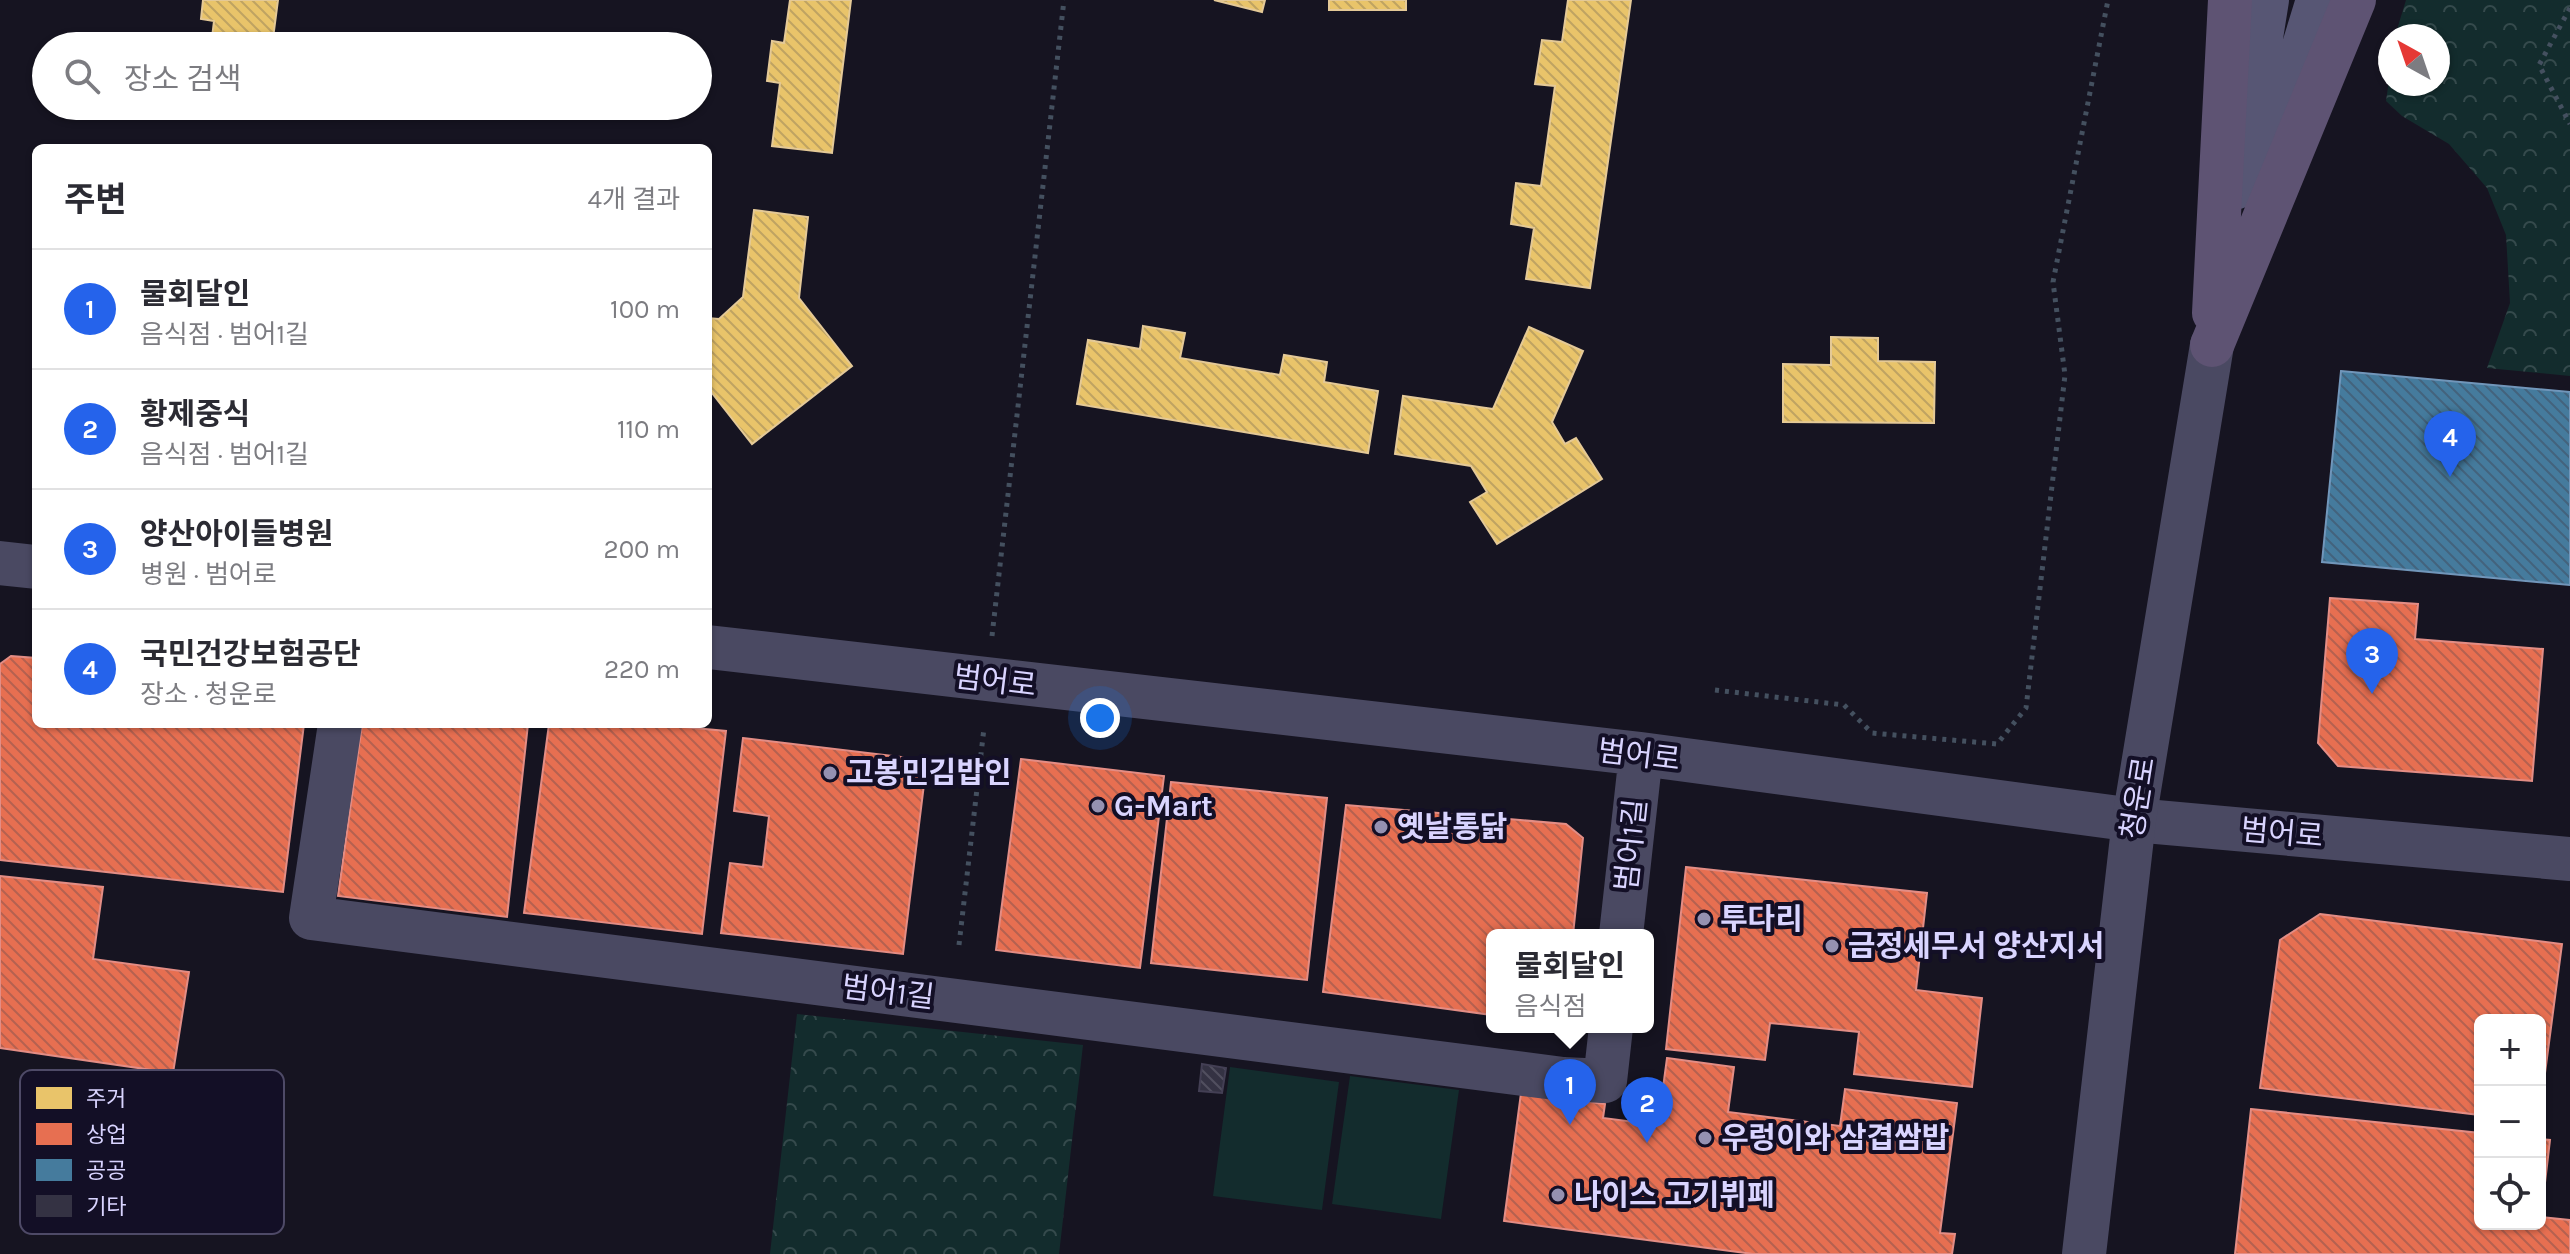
<!DOCTYPE html>
<html lang="ko">
<head>
<meta charset="utf-8">
<style>
	:root { --surface:#fff; --page:#f7f7f7; --text:#2b2b33; --muted:#7c7c81; --line:#e1e1e2; --accent:#2563eb }
	body { margin:0; font-family:Karla,"Noto Sans KR",sans-serif; background:var(--page); color:var(--text) }
	.controls { position:absolute; right:24px; bottom:24px; display:grid; overflow:hidden; border-radius:12px; box-shadow:0 2px 6px #0004 }
	.controls button { width:72px; height:72px; display:grid; place-items:center; padding:0; border:0; border-bottom:2px solid var(--line); background:var(--surface); color:var(--text); font:40px sans-serif }
	.compass { position:absolute; left:2378px; top:24px; width:72px; height:72px; border-radius:50%; background:var(--surface); box-shadow:0 2px 6px #0004; rotate:320deg }
	.you { position:absolute; left:1100px; top:718px; width:28px; height:28px; margin:-20px; border:6px solid #fff; border-radius:50%; background:#1a73e8; box-shadow:0 0 0 12px #1a73e833 }
	.badge { display:grid; place-items:center; width:52px; height:52px; border-radius:50%; background:var(--accent); color:#fff; font-size:26px; font-weight:700 }
	.pin { position:absolute; translate:-50% -66px; filter:drop-shadow(0 2px 4px #0008) }
	.pin::after { content:''; position:absolute; top:42px; width:28px; height:24px; background:inherit; clip-path:polygon(0 0,100% 0,50% 100%) }
	.popup { position:absolute; left:1486px; top:929px; width:168px; height:104px; box-sizing:border-box; display:grid; place-content:center; border-radius:12px; background:var(--surface); filter:drop-shadow(0 2px 6px #0005); font-size:26px; white-space:nowrap; color:var(--muted) }
	.popup b { font-size:30px; color:var(--text) }
	.popup::after { content:''; position:absolute; left:50%; top:100%; margin-left:-16px; border:16px solid transparent; border-top-color:var(--surface) }
	.list { margin:0; padding:0; list-style:none }
	h2 { display:flex; justify-content:space-between; align-items:center; height:104px; margin:0; padding:0 32px; font-size:34px }
	h2 small { font-size:26px; font-weight:400; color:var(--muted) }
	.list li { display:grid; grid-template-columns:52px 1fr auto; gap:24px; align-items:center; box-sizing:border-box; height:120px; padding:0 32px; border-top:2px solid var(--line) }
	.list b { display:block; font-size:30px; white-space:nowrap }
	.list p { margin:0; font-size:26px; white-space:nowrap; color:var(--muted) }
	.list em { font-size:26px; font-style:normal; color:var(--muted) }
	.icon { flex:none; width:44px; height:44px; fill:none; stroke:currentColor; stroke-width:2; stroke-linecap:round; stroke-linejoin:round }
	.map { position:relative; flex:none; width:2570px; height:1254px; overflow:hidden }
	.search { position:absolute; background:var(--surface); box-shadow:0 2px 6px #0004; left:32px; top:32px; width:680px; height:88px; display:flex; align-items:center; gap:20px; box-sizing:border-box; padding:0 28px; border-radius:44px; color:var(--muted); font-size:30px }
	.panel { position:absolute; background:var(--surface); box-shadow:0 2px 6px #0004; left:32px; top:144px; width:680px; height:584px; border-radius:12px }
	.map>svg:first-child { display:block }
	.grass { fill:#132c2d }
	.park { fill:url(#park-crowns) }
	.homes { fill:url(#homes-back-hatch); stroke:#e4c997; stroke-width:2 }
	.shops { fill:url(#shops-back-hatch); stroke:#e38d85; stroke-width:2 }
	.public { fill:url(#public-back-hatch); stroke:#7196ba; stroke-width:2 }
	.building { fill:url(#building-back-hatch); stroke:#433f54; stroke-width:2 }
	.lines { fill:none; stroke-linecap:round; stroke-linejoin:round }
	.path { stroke:#44505f; stroke-width:5; stroke-dasharray:4 6; stroke-linecap:butt }
	.minor { stroke:#4a4962; stroke-width:44 }
	.tertiary { stroke:#4a4962; stroke-width:44 }
	.secondary { stroke:#575674; stroke-width:44 }
	.primary { stroke:#5e5373; stroke-width:44 }
	.poi-dot { fill:#9591b1; stroke:#130f26; stroke-width:3 }
	.labels { text-anchor:middle; dominant-baseline:central; stroke-width:8; stroke-linejoin:round; paint-order:stroke }
	.street-label { font-size:30px; fill:#d9d4ff; stroke:#130f26 }
	.poi-label { font-size:30px; font-weight:bold; fill:#d9d4ff; stroke:#130f26; text-anchor:start }
	.key { fill:#130f26; stroke:#4e4a67; stroke-width:2 }
	.key-label { font-size:22px; fill:#d9d4ff }
</style>
</head>
<body>
<div class="map">
<svg width="2570" height="1254" viewBox="0 0 2570 1254">
	<defs>
		<pattern id="park-crowns" width="20" height="18" patternUnits="userSpaceOnUse" patternTransform="scale(2)"><rect width="20" height="18" fill="#132c2d"/><path d="M2 6a3 3 0 1 1 6 0M12 15a3 3 0 1 1 6 0" fill="none" stroke="#354a4c"/></pattern>
		<pattern id="homes-back-hatch" width="6" height="6" patternUnits="userSpaceOnUse" patternTransform="scale(2)"><rect width="6" height="6" fill="#e9c46a"/><path d="M-1 5l2 2M0 0l6 6M5-1l2 2" fill="none" stroke="#bfa362"/></pattern>
		<pattern id="shops-back-hatch" width="6" height="6" patternUnits="userSpaceOnUse" patternTransform="scale(2)"><rect width="6" height="6" fill="#e76f51"/><path d="M-1 5l2 2M0 0l6 6M5-1l2 2" fill="none" stroke="#b56150"/></pattern>
		<pattern id="public-back-hatch" width="6" height="6" patternUnits="userSpaceOnUse" patternTransform="scale(2)"><rect width="6" height="6" fill="#457b9d"/><path d="M-1 5l2 2M0 0l6 6M5-1l2 2" fill="none" stroke="#43637d"/></pattern>
		<pattern id="building-back-hatch" width="6" height="6" patternUnits="userSpaceOnUse" patternTransform="scale(2)"><rect width="6" height="6" fill="#343243"/><path d="M-1 5l2 2M0 0l6 6M5-1l2 2" fill="none" stroke="#514f5f"/></pattern>
	</defs>
	<rect width="100%" height="100%" fill="#161421"/>
	<path class="grass" d="M 1230,1067 L 1339,1082 L 1322,1210 L 1213,1196 Z
		M 1350,1076 L 1459,1090 L 1441,1219 L 1332,1204 Z"/>
	<path class="park" d="M 2406,0 L 2570,0 L 2570,376 L 2487,368 L 2510,303 L 2506,235 L 2487,188 L 2449,144 L 2402,116 L 2386,101 L 2390,73 L 2390,84 L 2438,84 L 2438,36 L 2395,36 Z
		M 797,1014 L 1083,1045 L 1059,1254 L 770,1254 Z"/>
	<path class="homes" d="M 203,0 L 278,0 L 272,46 L 211,46 L 214,21 L 201,19 Z
		M 790,0 L 851,0 L 832,153 L 772,146 L 780,83 L 767,81 L 772,41 L 784,43 Z
		M 1214,0 L 1265,0 L 1262,12 Z
		M 1329,0 L 1406,0 L 1406,10 L 1329,10 Z
		M 1568,0 L 1631,0 L 1590,288 L 1526,279 L 1534,228 L 1511,224 L 1516,183 L 1541,186 L 1555,86 L 1535,84 L 1542,40 L 1562,42 Z
		M 754,210 L 808,217 L 799,298 L 852,366 L 752,444 L 708,388 L 708,318 L 719,319 L 743,297 Z
		M 1143,326 L 1185,333 L 1180,358 L 1280,375 L 1284,355 L 1327,362 L 1324,382 L 1378,391 L 1368,453 L 1077,404 L 1088,340 L 1140,349 Z
		M 1529,327 L 1583,351 L 1552,422 L 1565,444 L 1576,438 L 1602,479 L 1497,544 L 1470,502 L 1487,492 L 1471,466 L 1395,454 L 1403,396 L 1493,409 Z
		M 1831,337 L 1878,338 L 1878,361 L 1935,362 L 1934,423 L 1783,422 L 1783,364 L 1831,365 Z"/>
	<path class="shops" d="M 2330,598 L 2418,604 L 2415,639 L 2543,649 L 2532,781 L 2338,766 L 2318,743 Z
		M 11,656 L 36,658 L 36,724 L 304,724 L 283,892 L 0,860 L 0,664 Z
		M 362,724 L 528,724 L 507,917 L 338,896 Z
		M 549,724 L 651,724 L 726,731 L 702,934 L 524,913 Z
		M 743,738 L 927,760 L 903,954 L 721,933 L 730,863 L 763,867 L 769,816 L 734,811 Z
		M 1021,759 L 1164,776 L 1140,968 L 996,950 Z
		M 1171,782 L 1327,798 L 1307,980 L 1151,963 Z
		M 1346,805 L 1566,824 L 1583,838 L 1573,935 L 1492,935 L 1492,1015 L 1323,992 Z
		M 1686,867 L 1927,893 L 1916,990 L 1982,998 L 1972,1087 L 1854,1074 L 1859,1032 L 1770,1023 L 1765,1060 L 1666,1049 Z
		M 0,876 L 103,887 L 93,959 L 189,972 L 173,1073 L 0,1048 Z
		M 2320,914 L 2562,944 L 2540,1111 L 2540,1020 L 2480,1020 L 2480,1115 L 2260,1088 L 2280,940 Z
		M 1667,1058 L 1734,1067 L 1728,1112 L 1840,1126 L 1845,1089 L 1957,1103 L 1940,1233 L 1955,1234 L 1952,1254 L 1753,1254 L 1504,1221 L 1521,1093 L 1605,1104 L 1603,1118 L 1658,1125 Z
		M 2251,1109 L 2480,1133 L 2480,1224 L 2540,1224 L 2540,1139 L 2550,1140 L 2541,1217 L 2570,1220 L 2570,1254 L 2235,1254 Z"/>
	<path class="public" d="M 2341,371 L 2570,392 L 2570,585 L 2322,562 Z"/>
	<path class="building" d="M 1202,1064 L 1226,1068 L 1222,1093 L 1199,1091 Z"/>
	<g class="lines">
		<path class="path" d="M 2570,8 L 2539,65 L 2570,124
			M 992,636 L 1064,0
			M 1715,690 L 1844,705 L 1872,733 L 1997,744 L 2026,708 L 2065,375 L 2053,282 L 2108,0
			M 959,945 L 984,728"/>
		<path class="minor" d="M 0,563 L 36,567
			M 708,647 L 1641,754 L 2134,820 L 2570,859
			M 340,724 L 311,918 L 1563,1079 L 1605,1081 L 1611,1027
			M 1621,935 L 1641,754"/>
		<path class="tertiary" d="M 2084,1254 L 2134,820 L 2212,345"/>
		<path class="secondary" d="M 2266,171 L 2318,0
			M 2237,187 L 2267,0"/>
		<path class="primary" d="M 2214,313 L 2230,0
			M 2212,345 L 2354,0"/>
	</g>
	<g class="poi-dot">
		<circle cx="830" cy="773" r="8"/>
		<circle cx="1098" cy="806" r="8"/>
		<circle cx="1381" cy="827" r="8"/>
		<circle cx="1704" cy="919" r="8"/>
		<circle cx="1832" cy="946" r="8"/>
		<circle cx="1705" cy="1138" r="8"/>
		<circle cx="1558" cy="1195" r="8"/>
	</g>
	<g class="labels">
		<g class="street-label">
			<text transform="translate(995 681) rotate(7)">범어로</text>
			<text transform="translate(1639 755) rotate(7)">범어로</text>
			<text transform="translate(2138 798) rotate(-81)">청운로</text>
			<text transform="translate(2282 833) rotate(5)">범어로</text>
			<text transform="translate(1631 845) rotate(-84)">범어1길</text>
			<text transform="translate(888 992) rotate(7)">범어1길</text>
		</g>
		<g class="poi-label">
			<text x="846" y="773">고봉민김밥인</text>
			<text x="1114" y="806">G-Mart</text>
			<text x="1397" y="827">옛날통닭</text>
			<text x="1720" y="919">투다리</text>
			<text x="1848" y="946">금정세무서 양산지서</text>
			<text x="1721" y="1138">우렁이와 삼겹쌈밥</text>
			<text x="1574" y="1195">나이스 고기뷔페</text>
		</g>
	</g>
	<rect x="20" y="1070" width="264" height="164" rx="12" class="key"/>
	<rect x="36" y="1087" width="36" height="22" fill="#e9c46a"/>
	<rect x="36" y="1123" width="36" height="22" fill="#e76f51"/>
	<rect x="36" y="1159" width="36" height="22" fill="#457b9d"/>
	<rect x="36" y="1195" width="36" height="22" fill="#343243"/>
	<g class="key-label">
		<text x="86" y="1106">주거</text>
		<text x="86" y="1142">상업</text>
		<text x="86" y="1178">공공</text>
		<text x="86" y="1214">기타</text>
	</g>
</svg>
<div class="controls">
<button>+</button>
<button>−</button>
<button><svg class="icon" aria-label="locate" viewBox="0 0 24 24"><circle cx="12" cy="12" r="6"/><path d="M12 2v4M12 18v4M2 12h4M18 12h4"/></svg></button>
</div>
<svg class="compass" viewBox="-18 -18 36 36"><path d="M0-13l5 13h-10z" fill="#e53935"/><path d="M0 13l5-13h-10z" fill="#7c7c81"/></svg>
<div class="you"></div>
<div class="pin badge" style="left:1570px;top:1125px">1</div>
<div class="popup"><b>물회달인</b>음식점</div>
<div class="pin badge" style="left:1647px;top:1143px">2</div>
<div class="pin badge" style="left:2372px;top:694px">3</div>
<div class="pin badge" style="left:2450px;top:477px">4</div>
<div class="search"><svg class="icon" aria-label="search" viewBox="0 0 24 24"><circle cx="10" cy="10" r="6"/><path d="M15 15l6 6"/></svg>장소 검색</div>
<section class="panel">
<h2>주변<small>4개 결과</small></h2>
<ul class="list">
<li><span class="badge">1</span><div><b>물회달인</b><p>음식점 · 범어1길</p></div><em>100 m</em></li>
<li><span class="badge">2</span><div><b>황제중식</b><p>음식점 · 범어1길</p></div><em>110 m</em></li>
<li><span class="badge">3</span><div><b>양산아이들병원</b><p>병원 · 범어로</p></div><em>200 m</em></li>
<li><span class="badge">4</span><div><b>국민건강보험공단</b><p>장소 · 청운로</p></div><em>220 m</em></li>
</ul>
</section>
</div>
</body>
</html>
